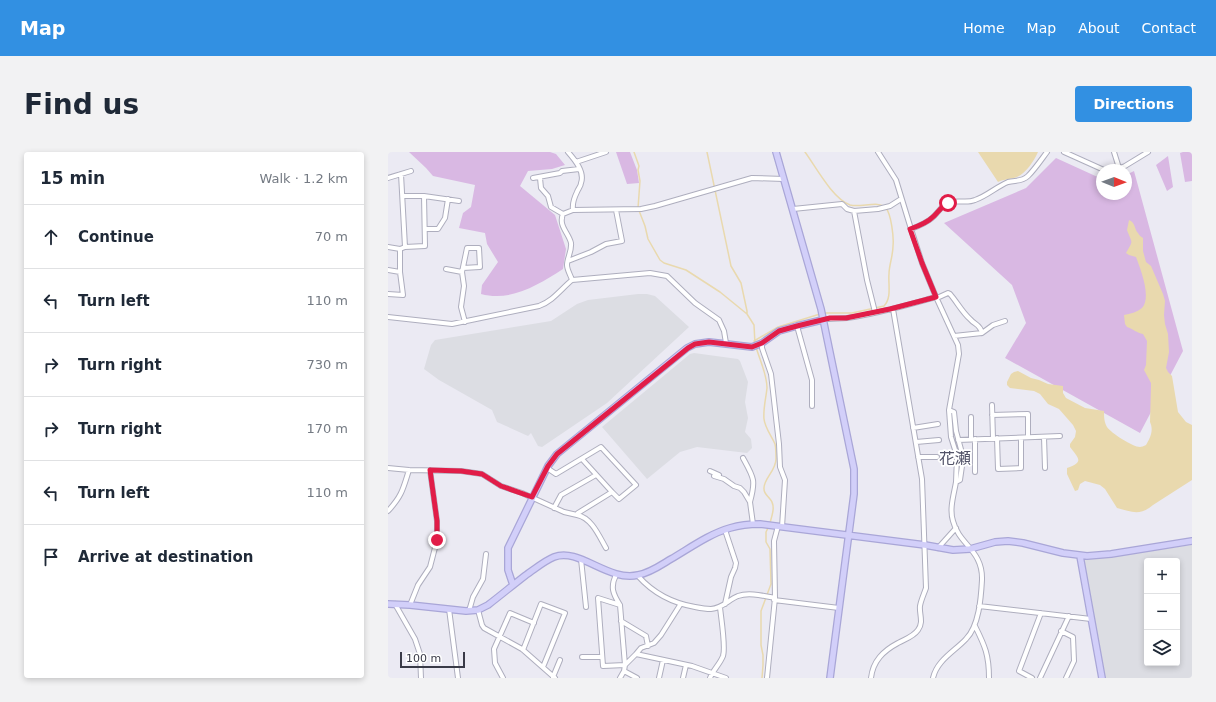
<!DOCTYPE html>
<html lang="en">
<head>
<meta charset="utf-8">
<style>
	:root { --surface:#fff; --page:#f2f2f3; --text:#1f2937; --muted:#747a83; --line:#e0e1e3; --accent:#3290e2 }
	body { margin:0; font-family:"DejaVu Sans","Noto Sans JP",sans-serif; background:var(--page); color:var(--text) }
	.controls { position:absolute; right:12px; bottom:12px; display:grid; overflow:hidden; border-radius:4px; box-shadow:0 2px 6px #0003 }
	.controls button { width:36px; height:36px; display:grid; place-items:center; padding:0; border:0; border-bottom:1px solid var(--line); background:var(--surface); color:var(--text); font:20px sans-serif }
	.compass { position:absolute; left:708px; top:12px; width:36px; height:36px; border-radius:50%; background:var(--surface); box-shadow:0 2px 6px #0003; rotate:91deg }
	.scale { position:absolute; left:12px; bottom:10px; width:65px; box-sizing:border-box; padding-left:4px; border:2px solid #393a47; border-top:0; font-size:11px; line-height:14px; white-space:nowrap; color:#393a47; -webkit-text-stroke:3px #fff; paint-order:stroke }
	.stop { position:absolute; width:12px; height:12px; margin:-9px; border:3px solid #e11d48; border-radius:50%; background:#fff }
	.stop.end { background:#e11d48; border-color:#fff; box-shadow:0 1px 4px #0008 }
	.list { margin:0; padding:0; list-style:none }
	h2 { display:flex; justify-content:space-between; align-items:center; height:52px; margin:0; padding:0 16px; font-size:17px }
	h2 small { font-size:13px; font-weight:400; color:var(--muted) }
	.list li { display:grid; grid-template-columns:26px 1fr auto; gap:12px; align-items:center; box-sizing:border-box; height:64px; padding:0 16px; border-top:1px solid var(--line) }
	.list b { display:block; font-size:15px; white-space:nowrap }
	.list em { font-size:13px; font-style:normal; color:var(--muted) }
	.icon { flex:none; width:22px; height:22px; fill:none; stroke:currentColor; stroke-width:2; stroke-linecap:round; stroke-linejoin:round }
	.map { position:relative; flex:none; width:804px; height:526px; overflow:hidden; border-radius:4px }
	header { display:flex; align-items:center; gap:24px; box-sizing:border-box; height:56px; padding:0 20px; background:var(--accent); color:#fff }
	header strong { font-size:19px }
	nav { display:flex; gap:22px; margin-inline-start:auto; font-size:14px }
	.intro { display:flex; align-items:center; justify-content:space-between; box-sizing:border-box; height:96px; padding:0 24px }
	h1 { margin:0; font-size:28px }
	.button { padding:10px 18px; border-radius:4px; background:var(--accent); color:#fff; font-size:14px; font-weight:700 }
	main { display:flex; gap:24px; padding:0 24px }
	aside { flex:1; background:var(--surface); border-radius:4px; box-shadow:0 2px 6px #0003 }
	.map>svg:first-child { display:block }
	.industrial { fill:#dcdde3; fill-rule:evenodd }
	.green { fill:#d9b8e3 }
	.water { fill:#e9d9ae }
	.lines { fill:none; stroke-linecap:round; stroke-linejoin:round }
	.stream { stroke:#e9d9ae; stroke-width:1.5 }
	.street-casing { stroke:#aeaebe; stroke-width:6 }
	.secondary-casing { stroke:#a9a6d7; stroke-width:8 }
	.street { stroke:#fff; stroke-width:4 }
	.secondary { stroke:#d2cff9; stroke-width:5.5 }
	.route { stroke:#e11d48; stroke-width:5 }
	.labels { text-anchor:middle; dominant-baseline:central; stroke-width:3.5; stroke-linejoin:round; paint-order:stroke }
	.quarter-label { font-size:16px; fill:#525368; stroke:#fff }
</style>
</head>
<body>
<header>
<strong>Map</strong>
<nav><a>Home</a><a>Map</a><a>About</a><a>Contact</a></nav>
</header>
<div class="intro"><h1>Find us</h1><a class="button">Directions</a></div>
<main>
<aside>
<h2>15 min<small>Walk · 1.2 km</small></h2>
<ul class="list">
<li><svg class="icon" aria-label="ahead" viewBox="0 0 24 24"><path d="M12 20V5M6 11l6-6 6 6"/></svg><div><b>Continue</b></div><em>70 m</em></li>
<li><svg class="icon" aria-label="left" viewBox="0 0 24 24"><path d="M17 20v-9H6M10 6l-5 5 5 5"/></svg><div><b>Turn left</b></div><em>110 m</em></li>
<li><svg class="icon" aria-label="right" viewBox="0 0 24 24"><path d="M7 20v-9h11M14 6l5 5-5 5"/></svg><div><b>Turn right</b></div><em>730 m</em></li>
<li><svg class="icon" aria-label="right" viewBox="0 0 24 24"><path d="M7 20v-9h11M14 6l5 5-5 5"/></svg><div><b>Turn right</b></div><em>170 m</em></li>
<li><svg class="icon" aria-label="left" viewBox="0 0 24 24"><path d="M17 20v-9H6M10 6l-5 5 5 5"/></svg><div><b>Turn left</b></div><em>110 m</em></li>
<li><svg class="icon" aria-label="arrive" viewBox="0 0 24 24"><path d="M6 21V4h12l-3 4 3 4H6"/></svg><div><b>Arrive at destination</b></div></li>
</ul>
</aside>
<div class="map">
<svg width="804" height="526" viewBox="0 0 804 526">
	<rect width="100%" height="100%" fill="#ebeaf3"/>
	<path class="industrial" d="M 250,142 L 259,142 L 267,144 L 301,175 L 219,251 L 154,295 L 150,294 L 143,281 L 140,284 L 109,270 L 104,258 L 51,228 L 36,217 L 43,193 L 47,188 L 163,169 L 189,152 L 200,148 Z
		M 306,201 L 350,207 L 352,209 L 360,230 L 357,250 L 360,266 L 357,280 L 363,287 L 364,296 L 359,301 L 309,295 L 292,300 L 259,327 L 214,275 L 302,202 Z
		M 804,393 L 804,526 L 716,526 L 696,409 L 699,407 L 719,405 ZM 759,409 L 789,409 L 789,511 L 759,511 Z"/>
	<path class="green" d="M 21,0 L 162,0 L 168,2 L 177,13 L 164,17 L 140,19 L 132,34 L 167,63 L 178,97 L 175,117 C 150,133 123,150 93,142 L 94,133 L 110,110 L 99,92 L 97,81 L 71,76 L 75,61 L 83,55 L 87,33 L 45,24 L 38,16 Z
		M 228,0 L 242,0 L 249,18 L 251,31 L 239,32 Z
		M 795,0 L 804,0 L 804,29 L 797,30 L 792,1 Z
		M 780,4 L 785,35 L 779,39 L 768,13 Z
		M 668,6 L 714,27 L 714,42 L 738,42 L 738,23 L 746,19 L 795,199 L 752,281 L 617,206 L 638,171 L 624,133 L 556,71 L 638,36 Z"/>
	<path class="water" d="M 590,0 L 650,0 C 646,9 638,21 629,25 C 623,27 616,27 610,30 Z
		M 741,68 C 748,71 746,77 750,81 C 751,83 753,85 755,86 L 755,99 L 758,110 L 763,114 L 775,142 L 777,149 L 776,163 L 777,172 L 780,182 L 781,200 L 778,216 L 780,220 L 784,224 L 790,260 L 798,270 L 804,273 L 804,328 L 765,353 C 752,364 744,360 729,356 L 717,337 L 712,333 L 697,329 L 692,332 L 690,338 L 687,339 L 679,322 L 679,316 C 697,310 690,306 682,295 L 682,292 L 687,285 L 688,279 L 685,273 L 671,257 L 660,252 L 652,242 L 646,239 L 622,236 L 619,233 L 619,230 L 623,222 L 626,220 L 630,219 L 643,226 L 651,228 L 660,232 L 675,234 L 675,241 L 678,246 L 697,256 L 716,259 C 716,264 716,270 719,275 C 723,281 745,295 752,295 C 753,295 756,294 758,293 C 762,286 766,279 762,270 L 763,234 L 763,231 L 756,218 L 758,213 L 759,189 L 755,182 C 749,181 745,177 739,175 L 737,172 L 736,163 C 742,162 749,160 754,156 C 764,145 752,116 748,105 L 741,103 L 738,101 C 746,87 744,92 739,78 Z"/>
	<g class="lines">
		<path class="stream" d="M 246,0 L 251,14 L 250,18 L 252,29 L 250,56 L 257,74 L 260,87 L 272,108 L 276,111 L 298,118 L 332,140 L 359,162 L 366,173 L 367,192
			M 319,0 L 343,114 L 353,131 L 359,159 L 359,162
			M 417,0 C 428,15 444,46 462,53 C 473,56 491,48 498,56 C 503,62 506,85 505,94 C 505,104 501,113 501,122 C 500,132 504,146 496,154 L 464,161 L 436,161
			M 366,189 L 390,175 L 432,162
			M 368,195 C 372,209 379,222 379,236 C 378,246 375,257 376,267 C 377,276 383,283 387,292 C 388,296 388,302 388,307 C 388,319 375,327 376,337 C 376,342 380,344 382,347 C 388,354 384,363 382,371
			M 374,526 L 375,513 L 375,503 L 373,493 L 373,459 L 383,432 L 382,397 L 378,390 L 378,380 L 381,374"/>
		<g class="street-casing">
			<path id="street" d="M 180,0 C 187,8 197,20 193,31 C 193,34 190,37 189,40 C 186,46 184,51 185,58
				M 490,0 L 508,28 L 523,77 L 534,111 L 548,145 L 570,193 L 571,202 L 561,258 L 566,260 L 568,279 L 574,301 L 575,307 L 572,328 L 568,330 C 566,342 561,357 565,369 C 571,393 595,398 594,428 C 593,446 591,474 578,487 C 567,499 549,508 545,526
				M 676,0 L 716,18
				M 726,0 L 731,16
				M 188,10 L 218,0
				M 727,18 L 737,14 L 760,0
				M 0,26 L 23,19
				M 145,26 L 172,21 L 174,19 L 191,17
				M 152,26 L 153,36 L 160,44 L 163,55 L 175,62
				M 15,44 L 36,44 L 71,49
				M 405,57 L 454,52 L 459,57 L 466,59 L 490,57 L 502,54 L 513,47
				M 466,59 L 479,128 L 487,160
				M 38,77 L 50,77 L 57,66 L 60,47
				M 523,77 C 531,74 538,71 544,66 C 550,61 553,54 560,51 C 569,47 578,52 587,48 C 599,44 608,35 620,30 C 627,28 634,30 640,24 C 647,17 653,8 659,0
				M 0,95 L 12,97 L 17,95 L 13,22
				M 17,95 L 37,94 L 36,44
				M 180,109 L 203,100 L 218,92 L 234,89 L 228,58
				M 75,116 L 92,115 L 91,96 L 79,96 L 74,120 L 76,134 L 73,155 L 77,170
				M 58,117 L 74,120
				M 0,118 L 12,120
				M 184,128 C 183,124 179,118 179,113 C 179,106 184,99 183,91 C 181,81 170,74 175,62 L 185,58 L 253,57 L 267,54 L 364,26 L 396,27
				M 0,142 L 15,143 L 12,120 L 12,97
				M 549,146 L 560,141 L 562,142 C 569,150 574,160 582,167 C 587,173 592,172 594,181 L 566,184
				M 0,165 L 64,172 L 151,154 C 165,149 173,137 184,128 L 262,121 L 279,124 L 307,151 L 331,168 L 336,179 L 338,191
				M 434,168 C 443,166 451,167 459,166 C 489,162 519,153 548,145
				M 409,174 L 424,228 L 424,254
				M 594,181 L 605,173 L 617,169
				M 374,191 L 374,196 L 383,222 L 391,292 L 392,315 L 397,328 L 394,375
				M 604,253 L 605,286
				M 561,258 L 563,285 L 569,304 L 568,330
				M 604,263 L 640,262 L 640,285
				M 583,265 L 583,287
				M 525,276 L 550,272
				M 656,285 L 657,316
				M 609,286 L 610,317 L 633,316 L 633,286
				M 587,287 L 587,320
				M 570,288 L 672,284
				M 528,290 L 551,288
				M 530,305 L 549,305
				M 355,306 C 366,326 368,328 362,350
				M 194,307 L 224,340
				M 0,316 L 21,318 L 73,319 L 94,322 L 113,334 L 134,341 L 176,360 L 189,363 L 190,361 L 224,340 L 231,347 L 248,333 L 213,295 L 168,322 L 159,316
				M 322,319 L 331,323
				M 326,324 L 336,327 L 346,334 L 352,336 L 356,340 L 362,350 L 365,372
				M 166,356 L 173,343 L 208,323
				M 0,359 C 14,344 15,337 21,318
				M 189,363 C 204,366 211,384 218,396
				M 550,396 L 568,376
				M 193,407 L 198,455
				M 228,423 C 222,435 225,442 232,453 L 237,513 L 248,502 L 304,514 L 338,526
				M 250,424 C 266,442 284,451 307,455 C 312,456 318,457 323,457 C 335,456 340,448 350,444 C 361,440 376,444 387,446
				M 386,448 L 451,456
				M 7,452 L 27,487 L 32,502 L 33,526
				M 337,452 L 343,425 L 347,416 L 348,411 L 337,378
				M 22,453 L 30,433 L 42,415 L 49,388 L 49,369 L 42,318
				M 232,453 L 210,446 L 215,514 L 237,513 L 236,519 L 232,526
				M 591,454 L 703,467
				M 61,457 L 70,526
				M 90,458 L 94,473 L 96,476 L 134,497 L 167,526
				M 81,459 L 85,445 L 95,427 L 98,402
				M 233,469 L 258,484 L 260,494
				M 587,474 C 597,494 601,503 601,526
				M 673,479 L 685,485 L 686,509 L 678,526
				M 135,498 L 153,452 L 177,461 L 155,515
				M 248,502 L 253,496 L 266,491 L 273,483 L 292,453
				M 194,505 L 214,505
				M 236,519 L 249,526
				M 165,525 L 172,508
				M 115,526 L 107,511 L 106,497 L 122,461 L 146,471
				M 271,526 L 275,508
				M 295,526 L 298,513
				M 322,526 C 325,518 332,512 335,504 C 338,495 333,466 332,455
				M 379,526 L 387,446 L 386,389 L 390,374
				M 483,526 C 485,509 495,499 510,491 C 517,487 525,485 530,478 C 536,470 531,462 532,454 C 533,448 536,442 538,436 L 534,327 L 505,157
				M 644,526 L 631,519 L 653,461
				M 652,526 L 681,464"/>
		</g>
		<g class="secondary-casing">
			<path id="secondary" d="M 388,0 L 433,157 L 466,317 L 466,342 L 442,526
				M 692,404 L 714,526
				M 125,433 L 120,418 L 120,396 L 160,314 L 169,302 L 299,196 L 307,192 L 321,190 L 364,195 L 374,191 L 391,179 L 409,174 L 434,168
				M 0,452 L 22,453 L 78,459 L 90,458 L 100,453 C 113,443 125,433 138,423 C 147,417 156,409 166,405 C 191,395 220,430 250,423 C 262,421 273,413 283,407 C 302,396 321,382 342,376 C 352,373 362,372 372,372 L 537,393 L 565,398 L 582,397 L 607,390 L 620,389 L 635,391 L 675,401 L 699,404 L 723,402 L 804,389"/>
		</g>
		<use href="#street" class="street"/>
		<use href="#secondary" class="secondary"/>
	</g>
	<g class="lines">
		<path class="route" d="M 49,388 L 49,369 L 42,318 L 73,319 L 94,322 L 113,334 L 144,345 L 160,314 L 169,302 L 300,196 L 307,192 L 321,190 L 364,195 L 374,191 L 391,179 L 409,174 L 442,166 L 458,166 L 502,157 L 548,145 L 534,111 L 522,77 C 531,74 539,71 546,64 C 551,59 554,54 560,51"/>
	</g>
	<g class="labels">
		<g class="quarter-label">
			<text x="567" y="306">花瀬</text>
		</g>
	</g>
</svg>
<div class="controls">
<button>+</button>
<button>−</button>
<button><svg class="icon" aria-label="layers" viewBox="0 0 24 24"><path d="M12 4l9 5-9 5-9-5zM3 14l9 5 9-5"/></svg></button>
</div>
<svg class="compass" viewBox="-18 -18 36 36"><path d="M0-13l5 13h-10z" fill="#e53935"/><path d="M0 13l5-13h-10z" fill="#747a83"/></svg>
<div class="scale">100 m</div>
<div class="stop" style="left:560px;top:51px"></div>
<div class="stop end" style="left:49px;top:388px"></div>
</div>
</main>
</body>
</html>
